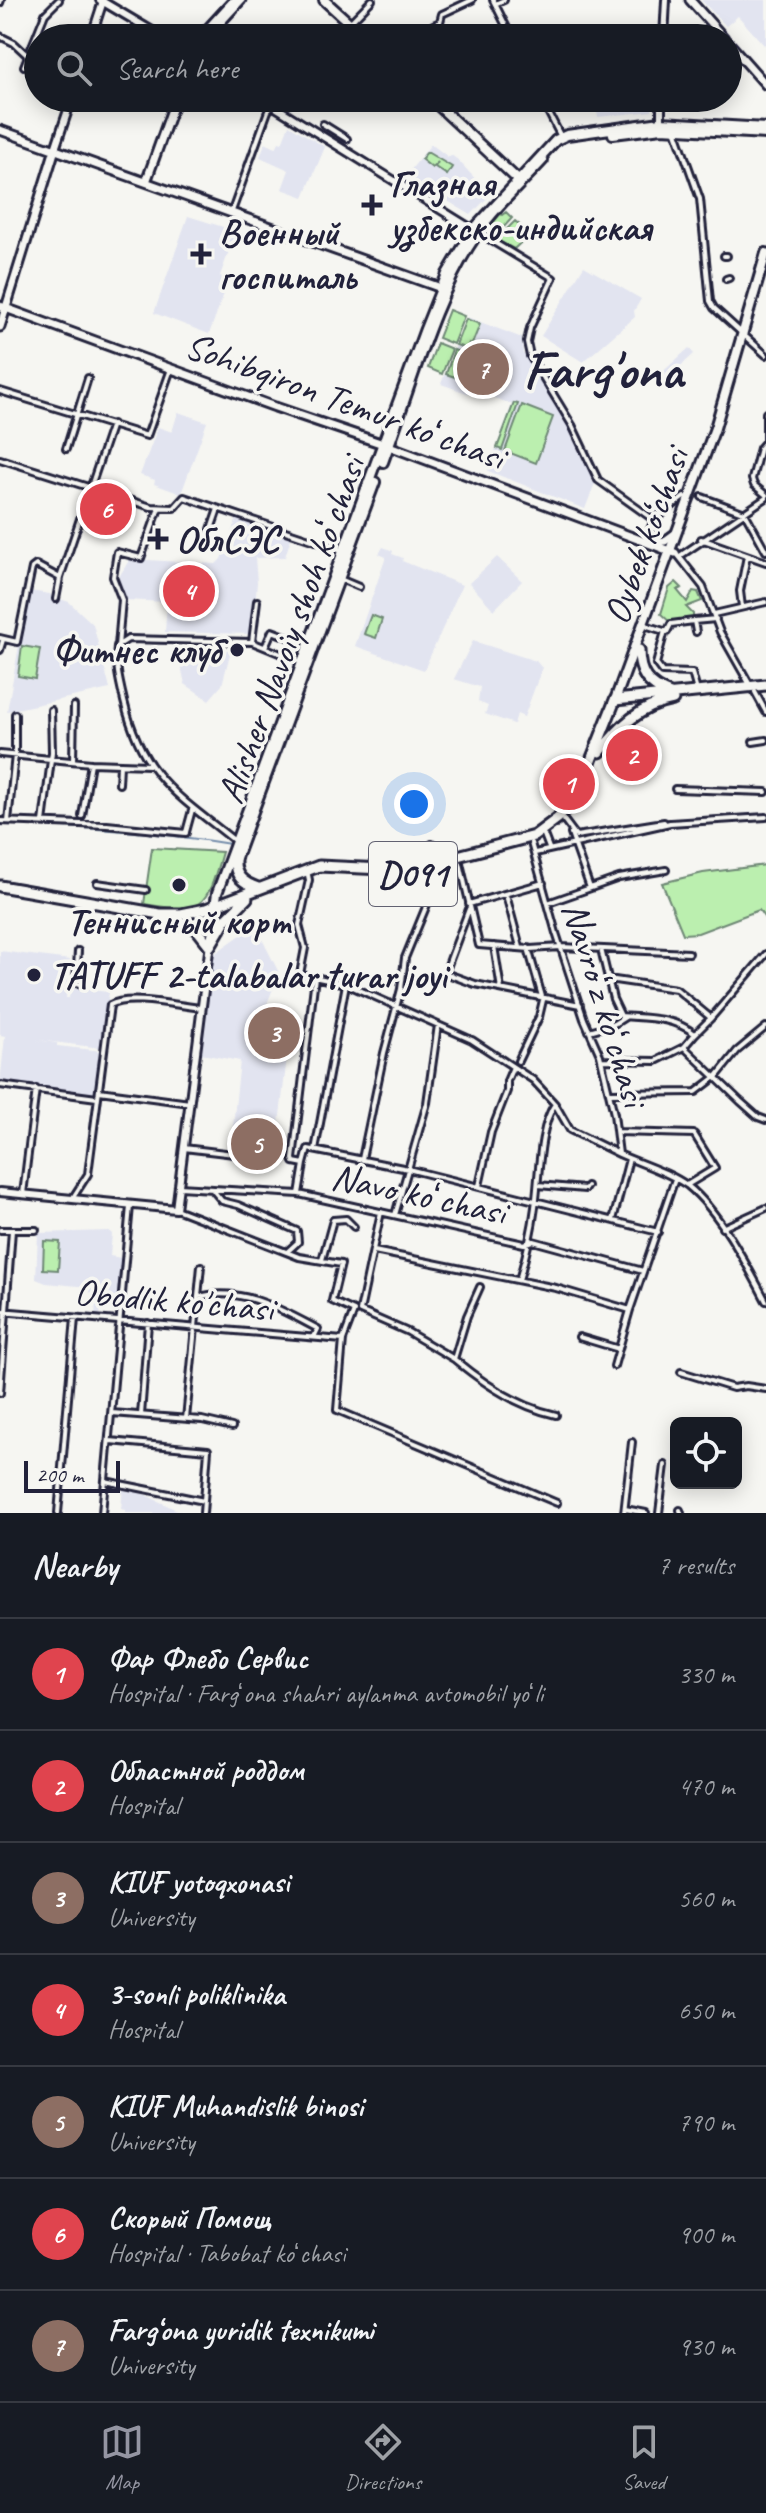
<!DOCTYPE html>
<html lang="en">
<head>
<meta charset="utf-8">
<style>
	:root { --surface:#171b24; --page:#20242c; --text:#f1f3f6; --muted:#9ea1a6; --line:#363941; --accent:#9495a2 }
	body { margin:0; font-family:Caveat,sans-serif; background:var(--page); color:var(--text) }
	.controls { position:absolute; right:24px; bottom:24px; display:grid; overflow:hidden; border-radius:12px; box-shadow:0 4px 20px #0003 }
	.controls button { width:72px; height:72px; display:grid; place-items:center; padding:0; border:0; border-bottom:2px solid var(--line); background:var(--surface); color:var(--text); font:40px sans-serif }
	.scale { position:absolute; left:24px; bottom:20px; width:96px; box-sizing:border-box; padding-left:8px; border:4px solid #22223b; border-top:0; font-size:22px; line-height:28px; white-space:nowrap; color:#22223b; -webkit-text-stroke:6px #f6f6f2; paint-order:stroke }
	.you { position:absolute; left:414px; top:804px; width:28px; height:28px; margin:-20px; border:6px solid #fff; border-radius:50%; background:#1a73e8; box-shadow:0 0 0 12px #1a73e833 }
	.badge { display:grid; place-items:center; width:52px; height:52px; border-radius:50%; background:var(--accent); color:#fff; font-size:26px; font-weight:700 }
	.pin { position:absolute; translate:-50% -50%; border:4px solid #fff; box-shadow:0 2px 8px #0006 }
	.list { margin:0; padding:0; list-style:none }
	h2 { display:flex; justify-content:space-between; align-items:center; height:104px; margin:0; padding:0 32px; font-size:34px }
	h2 small { font-size:26px; font-weight:400; color:var(--muted) }
	.list li { display:grid; grid-template-columns:52px 1fr auto; gap:24px; align-items:center; box-sizing:border-box; height:112px; padding:0 32px; border-top:2px solid var(--line) }
	.list b { display:block; font-size:30px; white-space:nowrap }
	.list p { margin:0; font-size:26px; white-space:nowrap; color:var(--muted) }
	.list em { font-size:26px; font-style:normal; color:var(--muted) }
	.icon { flex:none; width:44px; height:44px; fill:none; stroke:currentColor; stroke-width:2; stroke-linecap:round; stroke-linejoin:round }
	.map { position:relative; flex:none; width:766px; height:1513px; overflow:hidden }
	.search { position:absolute; background:var(--surface); box-shadow:0 4px 20px #0003; left:24px; right:24px; top:24px; height:88px; display:flex; align-items:center; gap:20px; box-sizing:border-box; padding:0 28px; border-radius:44px; color:var(--muted); font-size:30px }
	.sheet { height:888px; background:var(--surface) }
	nav { display:flex; justify-content:space-around; align-items:center; box-sizing:border-box; height:112px; border-top:2px solid var(--line); background:var(--surface); font-size:22px; color:var(--muted) }
	nav a { display:grid; justify-items:center; gap:4px }
	nav .on { color:var(--accent) }
	.map>svg:first-child { display:block }
	.built { fill:#e2e4f0 }
	.green { fill:#bbefaf; stroke:#6e8875; stroke-width:2 }
	.lines { fill:none; stroke-linecap:round; stroke-linejoin:round }
	.stream { stroke:#758dab; stroke-width:2 }
	.minor-casing { stroke:#22223b; stroke-width:10 }
	.tertiary-casing { stroke:#22223b; stroke-width:12 }
	.secondary-casing { stroke:#22223b; stroke-width:13 }
	.primary-casing { stroke:#22223b; stroke-width:14 }
	.trunk-casing { stroke:#22223b; stroke-width:15 }
	.minor { stroke:#f6f6f2; stroke-width:4 }
	.tertiary { stroke:#f6f6f2; stroke-width:6 }
	.secondary { stroke:#f6f6f2; stroke-width:7 }
	.primary { stroke:#f6f6f2; stroke-width:8 }
	.trunk { stroke:#f6f6f2; stroke-width:9 }
	.poi-dot { fill:#22223b; stroke:#f6f6f2; stroke-width:3 }
	.labels { text-anchor:middle; dominant-baseline:central; stroke-width:7; stroke-linejoin:round; paint-order:stroke }
	.shield { fill:#f6f6f2; stroke:#626272; stroke-width:2 }
	.shield-label { font-size:36px; font-weight:bold; fill:#22223b }
	.poi-label { font-size:38px; font-weight:bold; fill:#22223b; stroke:#f6f6f2; text-anchor:start }
	.street-label { font-size:38px; fill:#22223b; stroke:#f6f6f2 }
	.town-label { font-size:54px; font-weight:bold; fill:#22223b; stroke:#f6f6f2 }
</style>
</head>
<body>
<div class="map">
<svg width="766" height="1513" viewBox="0 0 766 1513">
	<rect width="100%" height="100%" fill="#f6f6f2"/>
	<filter id="ink" filterUnits="userSpaceOnUse"><feTurbulence type="fractalNoise" baseFrequency=".0125" numOctaves="2"/><feDisplacementMap in="SourceGraphic" scale="16" xChannelSelector="R" yChannelSelector="G"/><feConvolveMatrix kernelMatrix="1 2 1 2 8 2 1 2 1" color-interpolation-filters="sRGB"/></filter>
	<g filter="url(#ink)">
		<path class="built" d="M 701,0 L 766,0 L 766,43 L 764,45 L 738,16 L 726,26 Z
			M 594,98 L 652,98 L 652,111 L 598,117 Z
			M 289,125 L 325,147 L 304,197 L 282,189 L 289,170 L 260,157 L 265,143 L 276,148 L 279,142 L 282,143 Z
			M 431,144 L 448,157 L 451,155 L 458,160 L 490,195 L 471,215 L 406,176 Z
			M 188,216 L 236,231 L 220,276 L 229,280 L 209,334 L 154,313 Z
			M 584,266 L 641,299 L 634,311 L 635,317 L 583,362 L 541,336 Z
			M 467,317 L 522,338 L 523,354 L 529,356 L 568,421 L 593,472 L 592,481 L 595,483 L 585,509 L 488,471 L 512,404 L 482,394 L 481,398 L 441,384 Z
			M 689,348 L 694,354 L 661,384 L 658,383 L 655,380 L 657,377 Z
			M 178,412 L 207,422 L 181,494 L 154,484 L 155,480 L 140,475 L 158,427 L 172,432 Z
			M 238,516 L 292,535 L 285,557 L 255,558 L 257,582 L 253,634 L 165,632 L 167,602 L 124,600 L 117,580 L 130,559 L 216,564 L 221,559 Z
			M 383,547 L 393,551 L 392,554 L 403,558 L 402,561 L 462,585 L 424,670 L 355,646 L 386,557 L 379,554 Z
			M 497,557 L 522,581 L 494,610 L 469,583 Z
			M 29,591 L 50,594 L 53,600 L 60,599 L 69,602 L 93,624 L 110,689 L 7,711 Z
			M 473,641 L 536,661 L 542,668 L 524,717 L 517,714 L 514,724 L 485,714 L 488,706 L 478,702 L 480,687 L 454,679 Z
			M 177,648 L 231,650 L 222,685 L 209,700 L 185,684 Z
			M 255,925 L 279,973 L 267,1004 L 263,1036 L 289,1040 L 275,1158 L 230,1154 L 240,1061 L 201,1054 L 214,954 Z
			M 0,951 L 70,960 L 66,998 L 69,998 L 70,988 L 109,992 L 101,1048 L 37,1040 L 57,1043 L 57,1046 L 102,1051 L 97,1091 L 93,1096 L 0,1083 L 5,1036 L 0,1035 Z
			M 109,1231 L 112,1234 L 110,1256 L 121,1258 L 117,1303 L 102,1301 L 100,1317 L 95,1316 L 96,1301 L 92,1300 L 93,1293 L 89,1292 L 89,1287 L 46,1283 L 36,1279 L 38,1233 Z
			M 123,1487 L 129,1487 L 183,1513 L 125,1513 L 125,1510 L 121,1509 Z"/>
		<path class="green" d="M 427,152 L 452,167 L 447,175 L 435,167 L 438,162 L 432,168 L 421,159 Z
			M 498,211 L 502,215 L 506,212 L 512,218 L 494,238 L 484,232 Z
			M 515,221 L 530,234 L 514,249 L 500,242 L 498,238 Z
			M 449,310 L 464,316 L 453,344 L 438,338 Z
			M 466,319 L 480,324 L 472,344 L 469,343 L 467,349 L 456,345 Z
			M 437,343 L 452,349 L 442,374 L 428,368 Z
			M 454,350 L 465,354 L 463,359 L 468,360 L 461,379 L 446,374 Z
			M 514,403 L 518,404 L 502,450 L 497,448 Z
			M 522,405 L 553,417 L 536,463 L 505,451 Z
			M 676,582 L 682,588 L 677,590 L 687,602 L 693,591 L 698,592 L 702,601 L 686,607 L 693,614 L 693,620 L 672,624 L 661,614 L 669,588 Z
			M 371,615 L 382,619 L 376,638 L 364,634 Z
			M 22,646 L 40,649 L 35,679 L 18,676 Z
			M 152,848 L 222,852 C 206,909 203,914 144,904 Z
			M 766,865 L 766,920 L 759,910 L 698,933 L 683,934 L 662,883 L 703,873 Z
			M 44,1241 L 60,1242 L 58,1270 L 43,1269 Z"/>
		<g class="lines">
			<path class="stream" d="M 0,824 C 77,827 153,831 230,844"/>
			<g class="minor-casing">
				<path id="minor" d="M 493,0 L 512,38
					M 0,3 L 1,0
					M 495,4 L 504,0
					M 0,36 L 14,43 L 28,56
					M 335,38 L 372,0
					M 439,38 L 433,25 L 440,22 L 442,14 L 472,0
					M 24,66 L 45,14 L 59,0
					M 245,98 L 243,100 L 248,102
					M 541,98 L 561,137
					M 687,98 L 695,101
					M 323,124 L 347,139
					M 675,129 L 700,199 L 710,301 L 714,308 L 766,355
					M 232,211 L 268,111 L 280,98
					M 480,234 L 553,278 L 530,328 L 527,342 L 530,356 L 572,425 L 598,480 L 654,520 L 645,541
					M 724,256 L 727,256
					M 726,279 L 729,278
					M 0,391 L 147,436 L 171,369
					M 766,413 L 766,441 L 760,448 L 752,479 L 754,485 L 766,495
					M 66,449 L 88,378
					M 0,459 L 151,507 L 174,508 L 184,497 L 339,549
					M 702,497 L 745,513 L 766,551
					M 654,520 L 684,497 L 688,498
					M 701,539 L 766,562
					M 207,541 L 218,509
					M 677,554 L 703,587 L 720,632 L 750,685
					M 680,556 L 766,498
					M 340,579 L 359,587
					M 56,599 L 60,578
					M 742,607 L 740,591 L 747,556
					M 714,614 L 766,602
					M 648,626 L 667,632 L 671,624 L 694,621
					M 665,631 L 656,664 L 662,672 L 692,673 L 697,691
					M 696,632 L 694,621 L 716,619
					M 0,638 L 17,642 L 32,568 L 36,565 L 60,578 L 112,424
					M 252,642 L 257,601
					M 118,646 L 122,600 L 113,577 L 117,552 L 141,558 L 159,508
					M 265,647 L 272,631 L 293,639
					M 0,650 L 3,640
					M 755,692 L 766,712
					M 753,742 L 766,740
					M 0,754 L 91,763 L 150,765
					M 73,761 L 74,706
					M 119,784 L 120,765
					M 675,789 L 766,792
					M 82,816 L 91,763
					M 564,820 L 576,836 L 664,822
					M 0,821 L 107,825 L 186,833
					M 8,821 L 15,755 L 15,714
					M 43,822 L 52,752 L 51,710
					M 186,832 L 192,810
					M 571,834 L 590,888
					M 544,835 L 549,848
					M 236,842 C 179,796 142,777 124,701 C 120,684 115,664 117,646 L 128,639 L 252,642 L 303,663
					M 531,843 L 556,933 L 584,1019 L 600,1055 L 614,1114 L 619,1154 C 641,1164 669,1172 688,1186 C 720,1212 747,1265 766,1301
					M 535,853 L 670,823 L 766,817
					M 431,861 L 432,844
					M 460,863 L 479,945 L 530,949 L 561,947 L 689,953
					M 308,875 L 309,880 L 299,925 L 305,948 L 300,974 L 346,984 L 472,1040 L 533,1080 L 555,1104 L 570,1130 L 619,1154
					M 97,883 L 146,890
					M 506,895 L 520,947
					M 548,903 L 619,878 L 666,870
					M 469,904 L 543,883
					M 469,909 L 445,973 L 475,984 L 580,1005
					M 494,946 L 501,989
					M 601,949 L 613,999 L 621,1016 C 647,1018 674,1017 695,1034 L 684,1047 L 740,1101 L 758,1117 L 766,1120
					M 78,951 L 76,983 L 83,985
					M 608,979 L 676,989 L 711,1018 L 695,1034
					M 711,1018 L 766,954
					M 589,1031 L 614,1024 L 625,1017
					M 602,1060 L 656,1061 L 684,1047
					M 518,1061 L 539,1017 L 543,1000 L 528,948
					M 0,1085 L 97,1098
					M 99,1091 L 190,1103
					M 609,1093 L 696,1092 L 717,1076 L 737,1051 L 766,1027
					M 617,1132 L 694,1134 L 715,1168 L 687,1185
					M 184,1148 L 275,1159
					M 315,1150 L 346,984
					M 362,1159 L 384,1053 L 401,989 L 405,958 L 428,902 L 427,871
					M 304,1164 L 308,1149 L 408,1169 L 658,1232
					M 538,1185 L 585,1189 L 587,1186
					M 479,1186 L 491,1132 L 507,1091 L 507,1081 L 513,1067
					M 179,1187 L 299,1194 L 524,1244 L 533,1241 L 643,1271
					M 212,1189 L 222,1201 L 238,1205 L 297,1231 L 298,1242 L 287,1252
					M 23,1194 L 36,1089
					M 299,1194 L 304,1164 L 294,1162 L 293,1159 L 315,977
					M 72,1199 L 88,1174 L 110,1005 C 128,994 180,1006 202,1008
					M 176,1209 L 299,1257 L 341,1264 L 332,1301 L 354,1311 L 343,1340 L 337,1410 L 557,1503
					M 381,1212 L 360,1311 L 408,1332 L 454,1359
					M 395,1215 L 427,1103 L 438,1025
					M 613,1220 L 629,1159
					M 722,1228 L 766,1208
					M 0,1230 L 36,1230
					M 374,1251 L 556,1288 L 630,1310
					M 322,1260 L 333,1220 L 346,1219 L 354,1227
					M 519,1280 C 526,1256 532,1231 535,1207 C 539,1179 539,1126 555,1104
					M 480,1287 L 467,1316 L 454,1359 C 484,1384 518,1407 556,1415
					M 198,1297 C 242,1286 280,1309 318,1329 L 314,1337
					M 0,1311 L 343,1340
					M 579,1337 L 619,1349
					M 614,1366 L 630,1310 L 675,1179
					M 681,1372 L 733,1388 L 746,1386 L 766,1389
					M 0,1393 L 12,1230
					M 112,1413 L 202,1420 L 232,1427
					M 141,1415 L 148,1323
					M 186,1419 L 201,1266
					M 110,1441 L 208,1450 L 203,1513
					M 105,1481 L 204,1501
					M 625,1509 L 646,1513
					M 680,1510 L 681,1513
					M 58,1513 L 75,1318
					M 102,1513 L 130,1206
					M 624,1513 L 632,1442
					M 659,1513 L 665,1465"/>
			</g>
			<g class="tertiary-casing">
				<path id="tertiary" d="M 100,0 L 164,38
					M 91,38 L 103,1
					M 664,38 L 666,0
					M 261,98 L 475,231
					M 661,98 L 661,124
					M 55,149 L 72,98
					M 0,1192 L 176,1209 L 214,912"/>
			</g>
			<g class="secondary-casing">
				<path id="secondary" d="M 690,0 L 724,38
					M 199,38 L 234,0
					M 206,38 L 241,0
					M 728,42 L 766,85
					M 0,130 L 441,288
					M 146,182 L 176,98
					M 0,306 L 275,407 L 389,446 L 675,553
					M 0,327 L 55,149
					M 651,542 L 665,541 L 676,533"/>
			</g>
			<g class="primary-casing">
				<path id="primary" d="M 324,0 L 366,38
					M 430,98 L 517,179
					M 613,134 L 662,128 L 766,134
					M 383,462 C 410,390 434,296 477,234 C 495,207 521,184 543,160
					M 615,700 L 715,428 L 766,253
					M 234,863 L 375,482
					M 215,906 L 217,893 L 425,329 L 447,274 L 473,230 L 556,140 L 567,135 L 661,122 L 766,128"/>
			</g>
			<g class="trunk-casing">
				<path id="trunk" d="M 639,650 C 639,674 647,685 670,694
					M 600,752 C 620,726 640,706 673,700
					M 235,859 C 234,876 243,883 258,888
					M 0,886 L 160,914 L 181,914 L 206,909 L 319,866 L 404,870 L 534,836 L 558,818 L 578,793 L 615,700 L 766,685
					M 160,918 L 196,928 L 210,946
					M 210,946 L 226,919 L 247,898"/>
			</g>
			<use href="#minor" class="minor"/>
			<use href="#tertiary" class="tertiary"/>
			<use href="#secondary" class="secondary"/>
			<use href="#primary" class="primary"/>
			<use href="#trunk" class="trunk"/>
		</g>
	</g>
	<g class="poi-dot">
		<path d="M368 193h8v8h8v8h-8v8h-8v-8h-8v-8h8z"/>
		<path d="M197 242h8v8h8v8h-8v8h-8v-8h-8v-8h8z"/>
		<path d="M154 527h8v8h8v8h-8v8h-8v-8h-8v-8h8z"/>
		<circle cx="237" cy="650" r="8"/>
		<circle cx="179" cy="885" r="8"/>
		<circle cx="34" cy="975" r="8"/>
	</g>
	<g class="labels">
		<rect class="shield" x="369" y="842" width="88" height="64" rx="6"/>
		<g class="shield-label">
			<text x="413" y="874">D091</text>
		</g>
		<g class="poi-label">
			<text x="390" y="183">Глазная<tspan x="390" dy="44">узбекско-индийская</tspan></text>
			<text x="219" y="232">Военный<tspan x="219" dy="44">госпиталь</tspan></text>
			<text x="176" y="539">ОблСЭС</text>
			<text x="221" y="650" text-anchor="end">Фитнес клуб</text>
			<text x="179" y="921" text-anchor="middle">Теннисный корт</text>
			<text x="50" y="975">TATUFF 2-talabalar turar joyi</text>
		</g>
		<g class="street-label">
			<text transform="translate(345 401) rotate(20)">Sohibqiron Temur koʻchasi</text>
			<text transform="translate(646 536) rotate(-70)">Oybek ko‘chasi</text>
			<text transform="translate(291 630) rotate(-70)">Alisher Navoiy shoh koʻchasi</text>
			<text transform="translate(605 1004) rotate(73)">Navroʻz koʻchasi</text>
			<text transform="translate(419 1194) rotate(12)">Navo koʻchasi</text>
			<text transform="translate(174 1300) rotate(5)">Obodlik ko'chasi</text>
		</g>
		<g class="town-label">
			<text x="603" y="370">Farg'ona</text>
		</g>
	</g>
</svg>
<div class="controls">
<button><svg class="icon" aria-label="locate" viewBox="0 0 24 24"><circle cx="12" cy="12" r="6"/><path d="M12 2v4M12 18v4M2 12h4M18 12h4"/></svg></button>
</div>
<div class="scale">200 m</div>
<div class="you"></div>
<div class="pin badge" style="left:569px;top:784px;background:#e0444e">1</div>
<div class="pin badge" style="left:632px;top:755px;background:#e0444e">2</div>
<div class="pin badge" style="left:274px;top:1033px;background:#8d6e63">3</div>
<div class="pin badge" style="left:189px;top:591px;background:#e0444e">4</div>
<div class="pin badge" style="left:257px;top:1144px;background:#8d6e63">5</div>
<div class="pin badge" style="left:106px;top:509px;background:#e0444e">6</div>
<div class="pin badge" style="left:483px;top:369px;background:#8d6e63">7</div>
<div class="search"><svg class="icon" aria-label="search" viewBox="0 0 24 24"><circle cx="10" cy="10" r="6"/><path d="M15 15l6 6"/></svg>Search here</div>
</div>
<section class="sheet">
<h2>Nearby<small>7 results</small></h2>
<ul class="list">
<li><span class="badge" style="background:#e0444e">1</span><div><b>Фар Флебо Сервис</b><p>Hospital · Fargʻona shahri aylanma avtomobil yoʻli</p></div><em>330 m</em></li>
<li><span class="badge" style="background:#e0444e">2</span><div><b>Областной роддом</b><p>Hospital</p></div><em>470 m</em></li>
<li><span class="badge" style="background:#8d6e63">3</span><div><b>KIUF yotoqxonasi</b><p>University</p></div><em>560 m</em></li>
<li><span class="badge" style="background:#e0444e">4</span><div><b>3-sonli poliklinika</b><p>Hospital</p></div><em>650 m</em></li>
<li><span class="badge" style="background:#8d6e63">5</span><div><b>KIUF Muhandislik binosi</b><p>University</p></div><em>790 m</em></li>
<li><span class="badge" style="background:#e0444e">6</span><div><b>Скорый Помощ</b><p>Hospital · Tabobat koʻchasi</p></div><em>900 m</em></li>
<li><span class="badge" style="background:#8d6e63">7</span><div><b>Farg‘ona yuridik texnikumi</b><p>University</p></div><em>930 m</em></li>
</ul>
</section>
<nav>
<a class="on"><svg class="icon" aria-label="map" viewBox="0 0 24 24"><path d="M3 6l6-2 6 2 6-2v14l-6 2-6-2-6 2zM9 4v14M15 6v14"/></svg>Map</a>
<a><svg class="icon" aria-label="directions" viewBox="0 0 24 24"><path d="M12 3l9 9-9 9-9-9zM9 14v-3h6M13 9l2 2-2 2"/></svg>Directions</a>
<a><svg class="icon" aria-label="saved" viewBox="0 0 24 24"><path d="M7 4h10v16l-5-4-5 4z"/></svg>Saved</a>
</nav>
</body>
</html>
